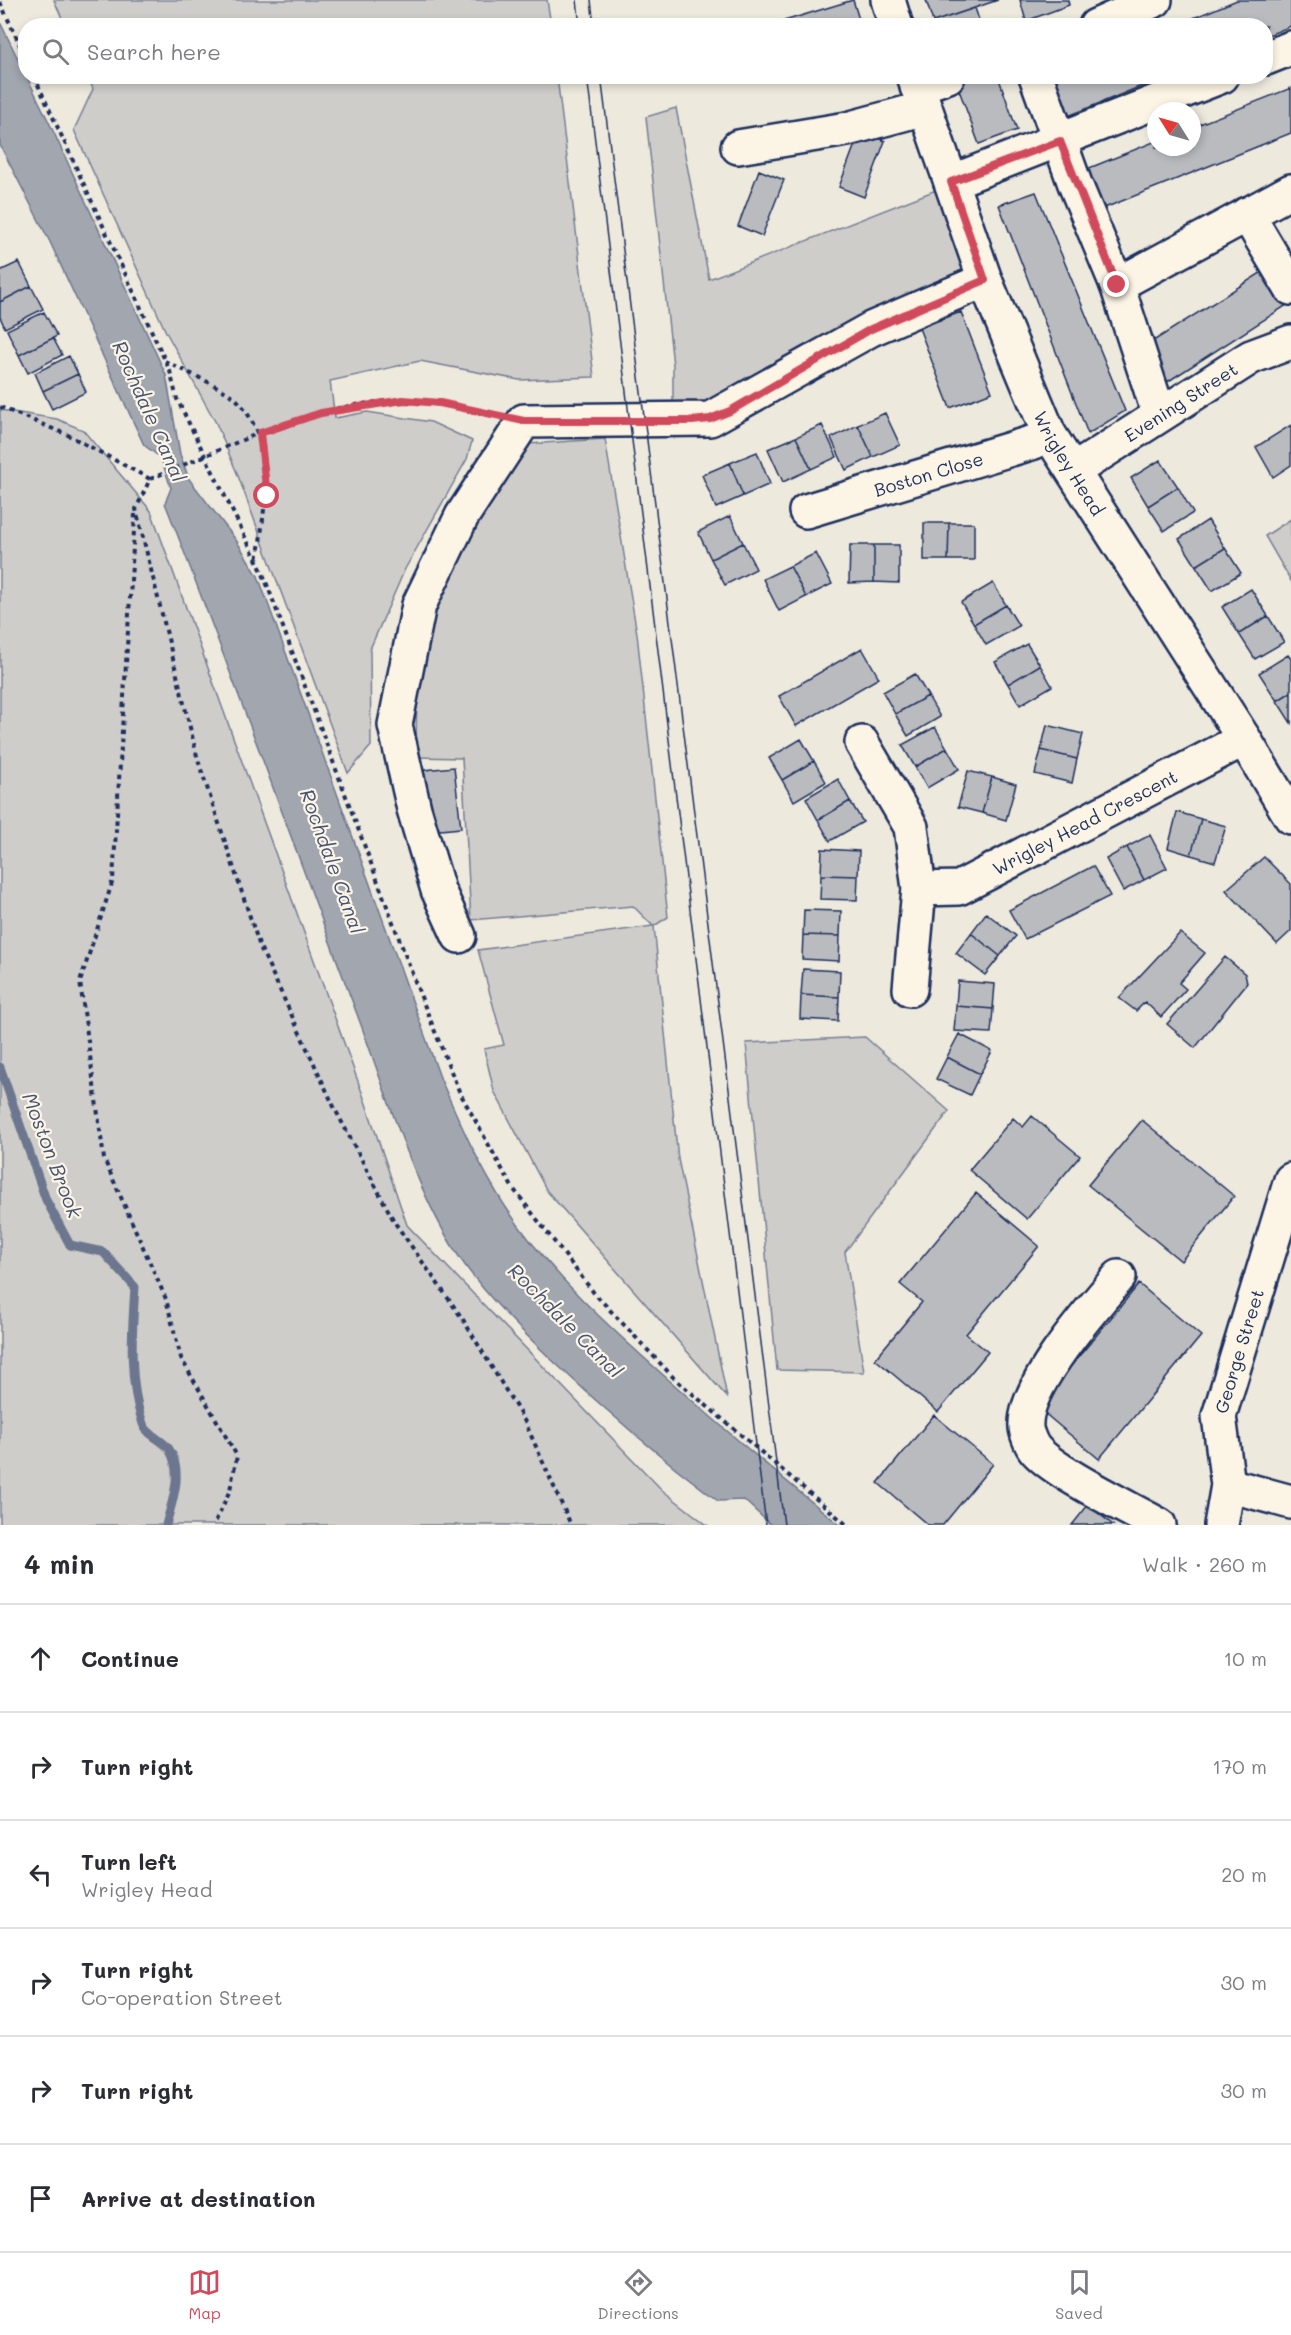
<!DOCTYPE html>
<html lang="en">
<head>
<meta charset="utf-8">
<style>
	:root { --surface:#fff; --page:#f2f2f3; --text:#2b2b33; --muted:#7c7c81; --line:#e1e1e2; --accent:#d1495b }
	body { margin:0; font-family:Mali,sans-serif; background:var(--page); color:var(--text) }
	.compass { position:absolute; left:1147px; top:102px; width:54px; height:54px; border-radius:50%; background:var(--surface); box-shadow:0 3px 9px #0003; rotate:307deg }
	.stop { position:absolute; width:18px; height:18px; margin:-14px; border:4px solid #d1495b; border-radius:50%; background:#fff }
	.stop.end { background:#d1495b; border-color:#fff; box-shadow:0 2px 6px #0008 }
	.list { margin:0; padding:0; list-style:none }
	h2 { display:flex; justify-content:space-between; align-items:center; height:78px; margin:0; padding:0 24px; font-size:26px }
	h2 small { font-size:20px; font-weight:400; color:var(--muted) }
	.list li { display:grid; grid-template-columns:39px 1fr auto; gap:18px; align-items:center; box-sizing:border-box; height:108px; padding:0 24px; border-top:2px solid var(--line) }
	.list b { display:block; font-size:22px; white-space:nowrap }
	.list p { margin:0; font-size:20px; white-space:nowrap; color:var(--muted) }
	.list em { font-size:20px; font-style:normal; color:var(--muted) }
	.icon { flex:none; width:33px; height:33px; fill:none; stroke:currentColor; stroke-width:2; stroke-linecap:round; stroke-linejoin:round }
	.map { position:relative; flex:none; width:1291px; height:1525px; overflow:hidden }
	.search { position:absolute; background:var(--surface); box-shadow:0 3px 9px #0003; left:18px; right:18px; top:18px; height:66px; display:flex; align-items:center; gap:15px; box-sizing:border-box; padding:0 21px; border-radius:24px; color:var(--muted); font-size:22px }
	.sheet { height:726px; background:var(--surface) }
	nav { display:flex; justify-content:space-around; align-items:center; box-sizing:border-box; height:84px; border-top:2px solid var(--line); background:var(--surface); font-size:16px; color:var(--muted) }
	nav a { display:grid; justify-items:center; gap:3px }
	nav .on { color:var(--accent) }
	.map>svg:first-child { display:block }
	.green { fill:#cfcdca; stroke:#757e94; stroke-width:1.5 }
	.water { fill:#a2a7af; stroke:#6c778f; stroke-width:1.5 }
	.lines { fill:none; stroke-linecap:round; stroke-linejoin:round }
	.stream { stroke:#6c778f; stroke-width:9 }
	.building { fill:#babbbe; stroke:#1b2f5e; stroke-width:1.5 }
	.minor-casing { stroke:#1b2f5e; stroke-width:38 }
	.path { stroke:#1b2f5e; stroke-width:4; stroke-dasharray:4.5 4.5; stroke-linecap:butt }
	.minor { stroke:#fcf5e5; stroke-width:33 }
	.tram { stroke:#1b2f5e; stroke-width:1.5 }
	.path-bridge { stroke:#1b2f5e; stroke-width:4; stroke-dasharray:4.5 4.5; stroke-linecap:butt }
	.route { stroke:#d1495b; stroke-width:8 }
	.labels { text-anchor:middle; dominant-baseline:central; stroke-width:4.5; stroke-linejoin:round; paint-order:stroke }
	.street-label { font-size:18px; fill:#1b2f5e; stroke:#fcf5e5 }
	.water-label { font-size:20px; font-style:italic; fill:#445376; stroke:#fcf5e5 }
</style>
</head>
<body>
<div class="map">
<svg width="1291" height="1525" viewBox="0 0 1291 1525">
	<rect width="100%" height="100%" fill="#eee9dd"/>
	<filter id="ink" filterUnits="userSpaceOnUse"><feTurbulence type="fractalNoise" baseFrequency=".0167" numOctaves="2"/><feDisplacementMap in="SourceGraphic" scale="12" xChannelSelector="R" yChannelSelector="G"/><feConvolveMatrix kernelMatrix="1 2 1 2 8 2 1 2 1" color-interpolation-filters="sRGB"/></filter>
	<g filter="url(#ink)">
		<path class="green" d="M 54,0 L 547,0 L 551,25 L 65,25 Z
			M 88,77 L 557,77 L 594,377 L 519,380 L 420,361 L 330,381 L 335,418 L 367,412 L 431,422 L 472,441 L 467,459 L 405,569 L 370,649 L 371,746 L 348,773 L 237,473 L 216,423 L 166,332 L 74,130 L 93,89 Z
			M 676,108 L 709,279 L 936,190 L 975,299 L 673,435 L 673,365 L 646,117 Z
			M 0,410 L 57,419 L 83,430 L 151,511 L 364,1098 L 407,1225 L 662,1490 L 707,1525 L 0,1525 Z
			M 605,439 L 637,634 L 668,917 L 654,926 L 678,1159 L 727,1397 L 547,1191 L 494,1091 L 484,1049 L 504,1045 L 478,950 L 653,926 L 633,906 L 471,920 L 462,758 L 416,757 L 417,671 L 441,588 L 491,490 L 528,444 Z
			M 1291,519 L 1291,581 L 1265,536 Z
			M 865,1037 L 949,1111 L 845,1252 L 864,1372 L 777,1370 L 746,1043 Z"/>
		<path class="water" d="M 0,22 L 48,120 L 166,375 L 180,454 L 189,479 L 236,540 L 258,576 L 441,1080 C 460,1123 479,1166 505,1206 C 549,1273 610,1328 670,1381 C 725,1430 782,1478 840,1525 L 771,1525 L 744,1500 L 718,1501 C 661,1458 606,1411 553,1361 C 521,1330 488,1298 462,1261 C 416,1195 386,1091 357,1014 C 293,844 232,672 165,503 L 171,488 L 161,458 L 144,445 L 50,242 L 0,145 Z"/>
		<g class="lines">
			<path class="stream" d="M 0,1067 L 46,1200 L 70,1245 L 103,1252 L 135,1287 C 132,1332 128,1380 143,1424 C 147,1435 163,1440 169,1449 C 184,1473 172,1501 166,1525"/>
		</g>
		<path class="building" d="M 853,0 L 861,26 L 786,26 L 784,21 Z
			M 926,0 L 998,0 L 933,22 Z
			M 1020,0 L 1068,0 L 1069,5 L 1026,21 Z
			M 1237,0 L 1291,0 L 1291,26 L 1266,36 L 1266,26 L 1174,26 Z
			M 975,8 L 981,26 L 934,26 L 933,22 Z
			M 970,76 L 998,76 L 1017,130 L 979,144 L 956,82 Z
			M 1049,76 L 1166,76 L 1061,119 Z
			M 1291,88 L 1291,133 L 1097,211 L 1082,171 L 1156,141 L 1156,147 L 1192,147 L 1192,127 Z
			M 860,131 L 885,141 L 864,197 L 839,187 Z
			M 759,170 L 784,180 L 762,236 L 738,226 Z
			M 1036,192 L 1125,411 L 1088,434 L 999,205 Z
			M 19,262 L 31,286 L 0,302 L 0,271 Z
			M 1270,267 L 1290,303 L 1164,384 L 1150,343 Z
			M 31,286 L 43,309 L 5,328 L 0,317 L 0,302 Z
			M 44,312 L 57,336 L 19,355 L 7,330 Z
			M 961,312 L 992,392 L 950,408 L 919,328 Z
			M 53,338 L 62,355 L 28,373 L 19,355 Z
			M 69,356 L 78,374 L 43,391 L 35,373 Z
			M 78,374 L 86,392 L 52,409 L 43,391 Z
			M 885,413 L 900,445 L 873,457 L 858,425 Z
			M 822,425 L 837,457 L 811,469 L 796,437 Z
			M 858,425 L 873,457 L 846,470 L 831,438 Z
			M 1291,425 L 1291,465 L 1273,477 L 1256,447 Z
			M 796,437 L 811,469 L 783,482 L 768,449 Z
			M 757,452 L 770,484 L 743,496 L 730,463 Z
			M 1160,460 L 1178,487 L 1148,506 L 1131,478 Z
			M 730,463 L 743,496 L 716,508 L 702,475 Z
			M 1178,487 L 1193,513 L 1164,531 L 1148,506 Z
			M 730,516 L 743,543 L 711,559 L 698,532 Z
			M 1208,520 L 1225,548 L 1196,566 L 1179,539 Z
			M 924,523 L 949,523 L 948,560 L 924,560 Z
			M 949,523 L 974,523 L 974,560 L 948,560 Z
			M 743,543 L 756,569 L 725,585 L 711,559 Z
			M 850,545 L 874,545 L 874,582 L 849,583 Z
			M 874,545 L 899,545 L 899,583 L 874,582 Z
			M 1225,548 L 1241,573 L 1212,591 L 1196,566 Z
			M 816,553 L 832,584 L 806,597 L 790,566 Z
			M 790,566 L 806,597 L 779,611 L 763,579 Z
			M 993,583 L 1006,605 L 974,624 L 961,602 Z
			M 1251,589 L 1268,616 L 1239,634 L 1222,607 Z
			M 1006,605 L 1019,626 L 986,645 L 974,624 Z
			M 1268,616 L 1284,642 L 1255,659 L 1239,634 Z
			M 1027,644 L 1040,665 L 1008,684 L 995,662 Z
			M 862,648 L 879,678 L 796,726 L 779,696 Z
			M 1288,655 L 1291,659 L 1291,692 L 1277,701 L 1259,673 Z
			M 1040,665 L 1052,686 L 1020,705 L 1008,684 Z
			M 915,674 L 928,696 L 895,714 L 883,692 Z
			M 1291,692 L 1291,723 L 1277,701 Z
			M 928,696 L 940,717 L 908,736 L 895,714 Z
			M 1047,725 L 1083,734 L 1077,759 L 1041,750 Z
			M 935,727 L 947,748 L 915,767 L 902,745 Z
			M 801,739 L 814,761 L 782,780 L 769,758 Z
			M 947,748 L 959,769 L 927,788 L 915,767 Z
			M 1041,750 L 1077,759 L 1072,783 L 1035,774 Z
			M 814,761 L 826,782 L 794,801 L 782,780 Z
			M 454,767 L 461,828 L 430,831 L 424,770 Z
			M 968,771 L 992,777 L 982,813 L 958,807 Z
			M 992,777 L 1016,784 L 1006,820 L 982,813 Z
			M 838,779 L 850,801 L 818,820 L 806,798 Z
			M 850,801 L 863,822 L 830,841 L 818,820 Z
			M 1177,812 L 1201,819 L 1191,855 L 1168,848 Z
			M 1201,819 L 1226,826 L 1215,862 L 1191,855 Z
			M 1150,835 L 1167,868 L 1144,880 L 1127,847 Z
			M 1127,847 L 1144,880 L 1123,891 L 1106,859 Z
			M 822,849 L 859,851 L 858,876 L 821,875 Z
			M 1264,857 L 1291,884 L 1291,931 L 1277,944 L 1226,890 Z
			M 1093,866 L 1110,896 L 1025,939 L 1009,910 Z
			M 821,875 L 858,876 L 857,900 L 820,899 Z
			M 804,910 L 841,911 L 840,936 L 803,935 Z
			M 986,913 L 1016,936 L 1000,956 L 971,933 Z
			M 971,933 L 1000,956 L 985,975 L 956,953 Z
			M 1180,933 L 1205,953 L 1179,983 L 1186,989 L 1161,1017 L 1145,1002 L 1136,1011 L 1119,998 Z
			M 803,935 L 840,936 L 839,961 L 802,959 Z
			M 1225,957 L 1245,974 L 1247,983 L 1195,1048 L 1167,1024 Z
			M 803,969 L 840,971 L 839,997 L 801,995 Z
			M 958,981 L 995,984 L 993,1009 L 956,1006 Z
			M 801,995 L 839,997 L 838,1021 L 800,1019 Z
			M 956,1006 L 993,1009 L 991,1033 L 954,1031 Z
			M 959,1034 L 992,1051 L 980,1074 L 947,1057 Z
			M 947,1057 L 980,1074 L 970,1095 L 936,1079 Z
			M 1032,1116 L 1080,1156 L 1027,1219 L 969,1170 L 1013,1118 L 1023,1127 Z
			M 1142,1120 L 1234,1196 L 1181,1261 L 1088,1185 Z
			M 976,1193 L 1039,1246 L 966,1334 L 988,1352 L 938,1412 L 875,1359 L 922,1302 L 900,1284 Z
			M 1139,1284 L 1201,1336 L 1099,1459 L 1037,1407 Z
			M 934,1415 L 993,1464 L 943,1525 L 928,1525 L 878,1483 Z
			M 1088,1505 L 1113,1525 L 1072,1525 Z"/>
		<g class="lines">
			<g class="minor-casing">
				<g id="minor">
					<path d="M 888,0 L 896,26"/>
					<path d="M 1096,26 L 1155,0"/>
					<path d="M 1266,58 L 1291,48"/>
					<path id="s1" d="M 914,76 L 985,280 L 1049,434 L 1244,739 L 1291,817"/>
					<path d="M 1036,76 L 1075,184 L 1117,285 L 1154,399 L 1161,412"/>
					<path d="M 917,87 L 948,76"/>
					<path d="M 738,147 L 847,129 L 925,108"/>
					<path d="M 951,182 L 1222,76"/>
					<path d="M 1247,214 L 1291,288"/>
					<path d="M 1117,285 L 1291,191"/>
					<path id="s2" d="M 1073,471 L 1251,357 L 1291,342"/>
					<path id="s3" d="M 806,511 L 1034,442 L 1049,434"/>
					<path d="M 862,743 L 911,827 L 919,889 L 910,989"/>
					<path id="s4" d="M 919,889 L 959,888 L 1244,739"/>
					<path d="M 459,936 L 438,890 L 414,809 L 395,725 L 419,605 L 462,516 L 524,421 L 710,419 L 871,329 L 985,280"/>
					<path d="M 1119,1277 C 1093,1308 1023,1386 1026,1427 C 1026,1432 1031,1444 1034,1448 C 1051,1471 1131,1509 1159,1525"/>
					<path d="M 1228,1485 L 1291,1502"/>
					<path id="s5" d="M 1221,1525 L 1228,1485 L 1219,1416 L 1291,1180"/>
				</g>
			</g>
			<path class="path" d="M 0,2 L 26,58
				M 34,76 L 170,371 L 177,399 L 262,571 L 419,992 L 459,1091 L 512,1187 L 594,1293 L 674,1378 L 847,1525
				M 165,361 C 182,370 227,389 238,401 C 277,445 265,508 257,561
				M 0,407 L 68,435 L 150,479 L 136,509 L 198,760 L 260,947 L 336,1111 L 395,1223 L 462,1318 L 525,1422 L 571,1525
				M 259,433 C 281,429 300,419 321,413 C 384,395 430,400 493,414
				M 135,514 L 113,880 L 80,982 L 104,1159 L 166,1299 L 181,1358 L 237,1456 L 230,1490 L 214,1525"/>
			<use href="#minor" class="minor"/>
			<path class="tram" d="M 577,0 L 580,26
				M 591,0 L 594,26
				M 587,76 L 766,1525
				M 601,76 L 784,1525"/>
			<path class="path-bridge" d="M 150,479 L 259,433"/>
		</g>
	</g>
	<g class="lines" filter="url(#ink)">
		<path class="route" d="M 267,496 L 260,433 L 321,413 L 403,400 L 440,403 L 524,421 L 692,421 L 710,419 L 730,411 L 871,329 L 985,280 L 951,182 L 1060,141 L 1117,285"/>
	</g>
	<g class="labels">
		<g class="street-label">
			<text stroke="none"><textPath href="#s2" startOffset="128">Evening Street</textPath></text>
			<text stroke="none"><textPath href="#s1" startOffset="418">Wrigley Head</textPath></text>
			<text stroke="none"><textPath href="#s3" startOffset="128">Boston Close</textPath></text>
			<text stroke="none"><textPath href="#s4" startOffset="182">Wrigley Head Crescent</textPath></text>
			<text stroke="none"><textPath href="#s5" startOffset="178">George Street</textPath></text>
		</g>
		<g class="water-label">
			<text transform="translate(150 411) rotate(66)">Rochdale Canal</text>
			<text transform="translate(333 861) rotate(70)">Rochdale Canal</text>
			<text transform="translate(53 1155) rotate(69)">Moston Brook</text>
			<text transform="translate(566 1320) rotate(45)">Rochdale Canal</text>
		</g>
	</g>
</svg>
<svg class="compass" viewBox="-18 -18 36 36"><path d="M0-13l5 13h-10z" fill="#e53935"/><path d="M0 13l5-13h-10z" fill="#7c7c81"/></svg>
<div class="stop" style="left:267px;top:496px"></div>
<div class="stop end" style="left:1117px;top:285px"></div>
<div class="search"><svg class="icon" aria-label="search" viewBox="0 0 24 24"><circle cx="10" cy="10" r="6"/><path d="M15 15l6 6"/></svg>Search here</div>
</div>
<section class="sheet">
<h2>4 min<small>Walk · 260 m</small></h2>
<ul class="list">
<li><svg class="icon" aria-label="ahead" viewBox="0 0 24 24"><path d="M12 20V5M6 11l6-6 6 6"/></svg><div><b>Continue</b></div><em>10 m</em></li>
<li><svg class="icon" aria-label="right" viewBox="0 0 24 24"><path d="M7 20v-9h11M14 6l5 5-5 5"/></svg><div><b>Turn right</b></div><em>170 m</em></li>
<li><svg class="icon" aria-label="left" viewBox="0 0 24 24"><path d="M17 20v-9H6M10 6l-5 5 5 5"/></svg><div><b>Turn left</b><p>Wrigley Head</p></div><em>20 m</em></li>
<li><svg class="icon" aria-label="right" viewBox="0 0 24 24"><path d="M7 20v-9h11M14 6l5 5-5 5"/></svg><div><b>Turn right</b><p>Co-operation Street</p></div><em>30 m</em></li>
<li><svg class="icon" aria-label="right" viewBox="0 0 24 24"><path d="M7 20v-9h11M14 6l5 5-5 5"/></svg><div><b>Turn right</b></div><em>30 m</em></li>
<li><svg class="icon" aria-label="arrive" viewBox="0 0 24 24"><path d="M6 21V4h12l-3 4 3 4H6"/></svg><div><b>Arrive at destination</b></div></li>
</ul>
</section>
<nav>
<a class="on"><svg class="icon" aria-label="map" viewBox="0 0 24 24"><path d="M3 6l6-2 6 2 6-2v14l-6 2-6-2-6 2zM9 4v14M15 6v14"/></svg>Map</a>
<a><svg class="icon" aria-label="directions" viewBox="0 0 24 24"><path d="M12 3l9 9-9 9-9-9zM9 14v-3h6M13 9l2 2-2 2"/></svg>Directions</a>
<a><svg class="icon" aria-label="saved" viewBox="0 0 24 24"><path d="M7 4h10v16l-5-4-5 4z"/></svg>Saved</a>
</nav>
</body>
</html>
